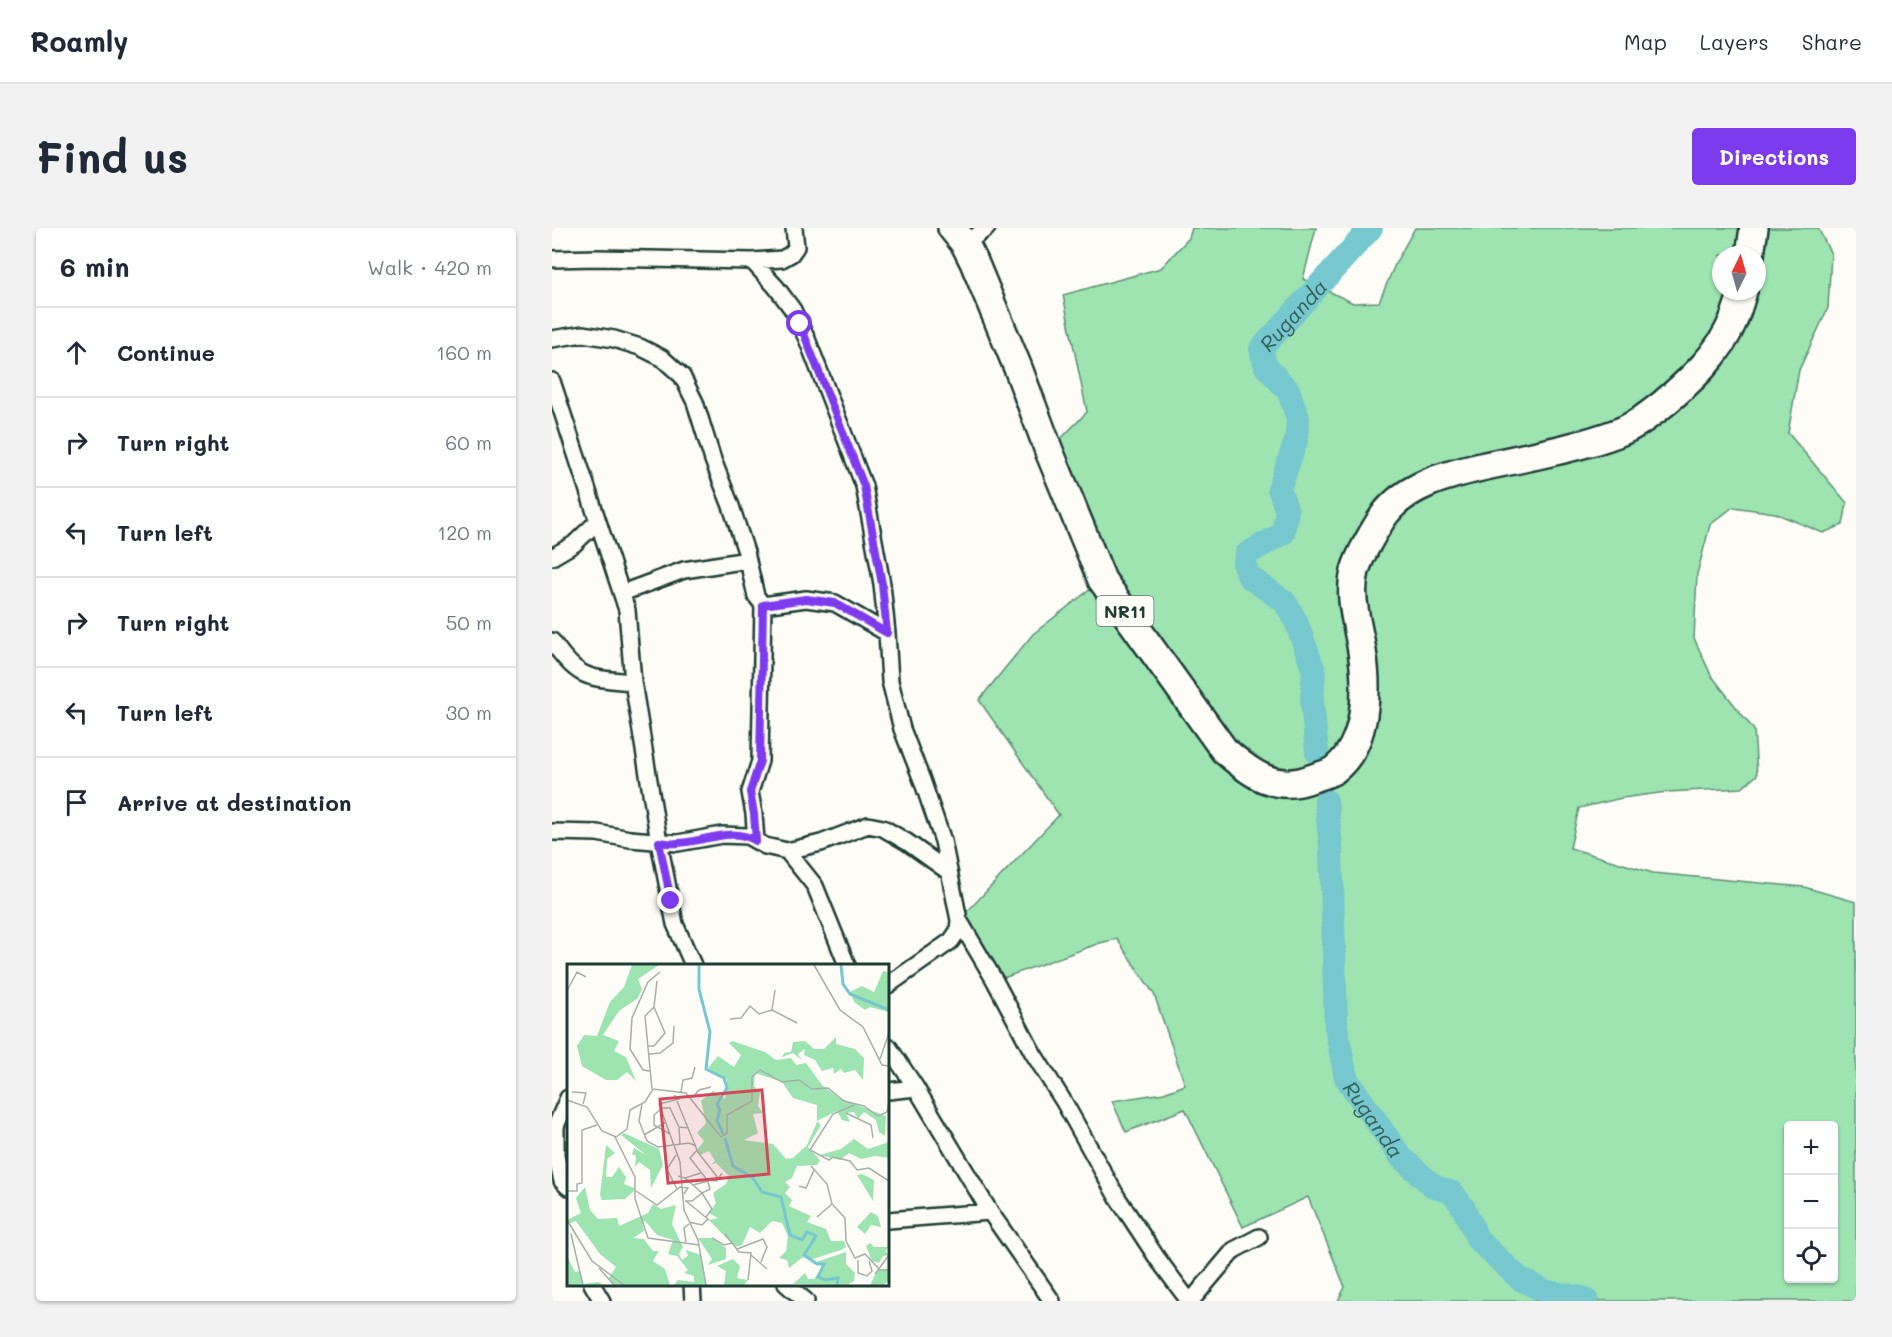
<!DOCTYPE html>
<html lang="en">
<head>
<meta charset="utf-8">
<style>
	:root { --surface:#fff; --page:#f2f2f3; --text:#1f2937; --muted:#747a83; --line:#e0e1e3; --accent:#7c3aed }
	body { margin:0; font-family:Mali,sans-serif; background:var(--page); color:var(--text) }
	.controls { position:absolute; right:18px; bottom:18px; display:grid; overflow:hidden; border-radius:6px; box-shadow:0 2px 4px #0004 }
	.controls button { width:54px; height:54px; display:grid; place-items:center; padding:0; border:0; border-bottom:2px solid var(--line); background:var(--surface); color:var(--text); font:30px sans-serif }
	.compass { position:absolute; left:1160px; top:18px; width:54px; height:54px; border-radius:50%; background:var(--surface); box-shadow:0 2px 4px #0004; rotate:5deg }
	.stop { position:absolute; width:18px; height:18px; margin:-14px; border:4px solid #7c3aed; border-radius:50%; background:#fff }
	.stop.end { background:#7c3aed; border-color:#fff; box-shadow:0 2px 6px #0008 }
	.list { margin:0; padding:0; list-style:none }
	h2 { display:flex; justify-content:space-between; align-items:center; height:78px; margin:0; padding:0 24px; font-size:26px }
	h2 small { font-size:20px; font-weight:400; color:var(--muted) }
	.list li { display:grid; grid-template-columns:39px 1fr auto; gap:18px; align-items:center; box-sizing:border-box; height:90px; padding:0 24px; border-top:2px solid var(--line) }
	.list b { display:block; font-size:22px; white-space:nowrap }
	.list em { font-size:20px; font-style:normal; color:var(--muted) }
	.icon { flex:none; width:33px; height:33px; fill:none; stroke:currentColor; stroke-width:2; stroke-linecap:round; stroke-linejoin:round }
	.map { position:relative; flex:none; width:1304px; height:1073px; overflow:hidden; border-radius:6px }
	header { display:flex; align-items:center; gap:36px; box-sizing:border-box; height:84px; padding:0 30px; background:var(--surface); border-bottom:2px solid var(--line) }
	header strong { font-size:28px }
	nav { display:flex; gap:33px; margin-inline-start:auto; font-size:21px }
	.intro { display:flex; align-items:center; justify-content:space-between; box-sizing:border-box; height:144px; padding:0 36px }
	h1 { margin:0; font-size:42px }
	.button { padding:15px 27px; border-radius:6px; background:var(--accent); color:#fff; font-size:21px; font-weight:700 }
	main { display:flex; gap:36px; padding:0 36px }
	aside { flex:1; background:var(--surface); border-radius:6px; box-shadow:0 2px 4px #0004 }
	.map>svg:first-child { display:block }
	.green { fill:#9de4b1; stroke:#5e9072; stroke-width:1.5; fill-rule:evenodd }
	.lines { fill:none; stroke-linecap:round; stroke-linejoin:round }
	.river { stroke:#76c7ce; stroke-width:24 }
	.street-casing { stroke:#1f3d34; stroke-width:20 }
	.highway-casing { stroke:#1f3d34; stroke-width:32 }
	.street { stroke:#fdfcf7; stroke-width:15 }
	.highway { stroke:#fdfcf7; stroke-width:27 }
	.route { stroke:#7c3aed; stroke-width:8 }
	.labels { text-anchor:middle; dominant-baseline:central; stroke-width:6; stroke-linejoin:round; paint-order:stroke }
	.shield { fill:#fdfcf7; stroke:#62766e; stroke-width:1.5 }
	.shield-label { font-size:18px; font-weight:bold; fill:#1f3d34 }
	.water-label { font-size:21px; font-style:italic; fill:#35605a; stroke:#fdfcf7 }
	.inset-river { fill:none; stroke:#76c7ce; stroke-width:3 }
	.inset-road { fill:none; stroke:#a4b0a9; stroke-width:1.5 }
	.view { fill:#d1495b; fill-opacity:0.15; stroke:#d1495b; stroke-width:3 }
	.inset-edge { fill:none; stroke:#1f3d34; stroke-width:3 }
</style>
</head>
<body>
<header>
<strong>Roamly</strong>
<nav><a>Map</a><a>Layers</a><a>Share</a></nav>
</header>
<div class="intro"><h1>Find us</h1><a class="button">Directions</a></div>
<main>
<aside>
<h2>6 min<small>Walk · 420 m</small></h2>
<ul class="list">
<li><svg class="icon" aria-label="ahead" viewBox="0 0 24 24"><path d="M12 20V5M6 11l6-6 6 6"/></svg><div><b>Continue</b></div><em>160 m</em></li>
<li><svg class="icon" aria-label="right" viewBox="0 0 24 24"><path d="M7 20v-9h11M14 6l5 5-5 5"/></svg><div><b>Turn right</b></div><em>60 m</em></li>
<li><svg class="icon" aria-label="left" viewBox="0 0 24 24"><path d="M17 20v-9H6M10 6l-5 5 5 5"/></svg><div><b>Turn left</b></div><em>120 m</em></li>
<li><svg class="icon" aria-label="right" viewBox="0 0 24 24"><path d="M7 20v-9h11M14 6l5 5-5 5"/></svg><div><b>Turn right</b></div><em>50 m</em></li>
<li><svg class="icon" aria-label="left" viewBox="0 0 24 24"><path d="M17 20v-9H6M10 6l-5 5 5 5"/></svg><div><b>Turn left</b></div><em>30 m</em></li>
<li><svg class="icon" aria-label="arrive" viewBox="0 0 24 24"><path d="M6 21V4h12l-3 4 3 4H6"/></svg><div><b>Arrive at destination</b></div></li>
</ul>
</aside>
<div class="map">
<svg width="1304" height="1073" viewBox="0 0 1304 1073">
	<rect width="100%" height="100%" fill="#fdfcf7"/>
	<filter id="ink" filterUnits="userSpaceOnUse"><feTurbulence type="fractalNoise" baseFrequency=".0167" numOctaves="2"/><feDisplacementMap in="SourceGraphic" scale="12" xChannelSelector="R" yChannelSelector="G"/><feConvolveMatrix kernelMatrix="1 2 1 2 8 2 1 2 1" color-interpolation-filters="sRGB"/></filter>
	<g filter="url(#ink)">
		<path class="green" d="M 640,0 L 764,0 L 751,51 L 801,75 L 827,74 L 844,34 L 863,0 L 1266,0 L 1279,26 L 1276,80 L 1247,142 L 1236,205 L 1295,275 L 1291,297 L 1271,305 L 1223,285 L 1181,279 L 1158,297 L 1145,346 L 1142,410 L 1159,447 L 1202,502 L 1205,547 L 1190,560 L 1115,564 L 1070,570 L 1027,580 L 1018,620 L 1101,645 L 1252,659 L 1304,674 L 1304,1073 L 786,1073 L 793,1059 L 756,969 L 691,999 L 633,881 L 574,904 L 560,873 L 612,865 L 633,857 L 602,766 L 565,711 L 548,715 L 443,753 L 407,692 L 507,587 L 427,472 L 481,406 L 550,352 L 497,223 L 535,184 L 511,67 L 609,40 L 637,10 ZM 1169,27 L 1205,27 L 1205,63 L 1169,63 ZM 1236,898 L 1282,898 L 1282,1050 L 1236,1050 Z"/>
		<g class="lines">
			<g class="river">
				<path id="s1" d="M 765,524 L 760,474 L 762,443 L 744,393 L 733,374 L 697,349 L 692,336 L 695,326 L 731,305 L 735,283 L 727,261 L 745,210 L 746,190 L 736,162 L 714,139 L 709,121 L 819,0"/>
				<path id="s2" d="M 774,573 L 779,618 L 784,799 L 794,850 L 849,929 L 881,958 L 901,965 L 912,981 L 926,1012 L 968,1051 L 995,1064 L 1030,1070 L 1035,1073"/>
			</g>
			<g class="street-casing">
				<path id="street" d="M 413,16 L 435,0
					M 0,31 L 45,30 L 200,33 L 230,31 L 239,26 L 244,19 L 242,0
					M 200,33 L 224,59 L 241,82 L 255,111 L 312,258 L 330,356 L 335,405 L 338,453 L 350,501 L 370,552 L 391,613 L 407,692 L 406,703 L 399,713 L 336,757
					M 0,111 L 31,106 L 62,111 L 88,119 L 110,130 L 130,148 L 143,174 L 161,232 L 179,278 L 194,324 L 204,368 L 211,377 L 254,371 L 283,375 L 335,405
					M 0,153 L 75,382 L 81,454 L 107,614 L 123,696 L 141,737
					M 0,329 L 22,316 L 45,294
					M 70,365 L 132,342 L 196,332
					M 0,413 C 26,452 37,450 81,454
					M 0,604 L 45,605 L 78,611 L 126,615 L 170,607 L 195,608 L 213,618 L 235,623 L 269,615 L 316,597 L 331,600 L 355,614 L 397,644
					M 204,613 L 202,586 L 198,564 L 208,533 L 211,377
					M 235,623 L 263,658 L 295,737
					M 407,692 L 443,753 L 481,825 L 512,874 L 565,969 L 605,1030 L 637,1073
					M 336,818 L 364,860 L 438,984 L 500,1073
					M 336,863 L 364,860
					M 16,870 L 4,898 L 4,928 L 10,953 L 16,959
					M 336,992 L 438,984
					M 40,1056 L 50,1073
					M 140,1056 L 141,1073
					M 234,1056 L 254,1073
					M 639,1073 L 682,1022 L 707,1009"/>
			</g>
			<g class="highway-casing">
				<path id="highway" d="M 400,0 L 413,16 L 422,34 L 466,140 L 497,223 L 550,352 L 672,522 C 699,546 724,565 761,550 C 767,548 776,546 782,542 C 816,516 816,461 810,423 C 806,396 796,370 803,343 C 807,328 824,299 833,286 C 855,257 895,247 929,239 C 974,229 1022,221 1065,205 C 1082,199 1097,187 1111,176 C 1138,153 1167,127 1181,93 C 1185,83 1188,73 1191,63
					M 1198,27 L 1202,0"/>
			</g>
			<use href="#street" class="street"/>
			<use href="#highway" class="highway"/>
		</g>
	</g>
	<g class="lines" filter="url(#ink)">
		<path class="route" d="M 119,673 L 107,614 C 113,615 120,616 126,615 C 152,614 179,598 204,613 L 202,586 L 198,564 L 208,533 L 211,377 L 254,371 L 283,375 L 335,405 L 330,356 L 312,258 L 248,96"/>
	</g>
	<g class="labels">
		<rect class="shield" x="544.5" y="368" width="57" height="30" rx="4.5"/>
		<g class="shield-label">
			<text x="573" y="383">NR11</text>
		</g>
		<g class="water-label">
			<text stroke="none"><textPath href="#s1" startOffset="513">Ruganda</textPath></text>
			<text stroke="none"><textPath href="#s2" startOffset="328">Ruganda</textPath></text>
		</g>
	</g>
	<g transform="translate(15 736)">
		<rect width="322" height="322" fill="#fdfcf7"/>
		<path d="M 65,1 L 92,1 L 71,15 L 75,25 L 71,34 L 52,47 L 36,71 L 52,77 L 47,87 L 59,93 L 69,117 L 60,108 L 50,116 L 39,116 L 15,102 L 10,82 L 17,71 L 30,72 L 43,38 L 57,23 ZM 316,7 L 322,8 L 322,48 L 303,43 L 298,46 L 287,38 L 283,28 L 295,22 L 307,28 ZM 269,73 L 269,80 L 288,85 L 297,94 L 296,116 L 288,106 L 277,109 L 274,105 L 267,110 L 266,104 L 255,107 L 248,96 L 237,91 L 238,85 L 231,90 L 235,96 L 226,89 L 215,93 L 217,89 L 224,88 L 226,78 L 238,77 L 247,85 L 257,85 ZM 165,77 L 198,88 L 209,96 L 224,94 L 229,101 L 239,99 L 255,121 L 272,134 L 319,152 L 318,172 L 312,168 L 309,156 L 297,148 L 291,155 L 287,148 L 279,149 L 283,158 L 275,156 L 270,147 L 250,157 L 254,161 L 241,183 L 253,196 L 250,201 L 230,202 L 225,214 L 218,218 L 223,223 L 218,229 L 225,236 L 222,242 L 244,252 L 240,258 L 259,265 L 264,277 L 277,277 L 279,283 L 274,286 L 243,296 L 236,293 L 222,304 L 220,296 L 212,294 L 219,287 L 221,272 L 215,259 L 205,257 L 193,269 L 183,263 L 175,281 L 168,283 L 142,256 L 151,254 L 142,249 L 149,239 L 146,229 L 159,220 L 162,212 L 149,199 L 144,201 L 148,197 L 142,187 L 133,191 L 130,186 L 137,177 L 130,169 L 139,159 L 134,137 L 146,127 L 158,135 L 160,116 L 141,104 L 151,92 L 167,103 L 174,91 L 162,79 ZM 188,109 L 215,118 L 226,134 L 250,141 L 250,158 L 240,181 L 226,194 L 219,195 L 206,180 L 177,176 L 191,169 L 186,150 L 196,149 L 191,142 L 193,128 L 187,122 ZM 57,169 L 92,185 L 96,201 L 84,224 L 83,206 L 72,198 L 68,203 L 69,192 L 65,190 L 67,184 L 79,191 L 54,171 ZM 287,175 L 301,185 L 322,178 L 322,194 L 308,192 L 294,195 L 282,189 L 273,196 L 253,191 L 274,185 ZM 39,181 L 48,189 L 40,195 L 39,213 L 45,213 L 52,203 L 59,213 L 57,220 L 69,225 L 58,235 L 35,236 L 33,231 ZM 295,210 L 307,216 L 306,237 L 290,211 ZM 18,223 L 23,246 L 31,255 L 50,254 L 52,262 L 81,249 L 86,240 L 94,245 L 109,241 L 105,260 L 116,283 L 112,290 L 115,296 L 121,292 L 119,286 L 134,291 L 139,321 L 107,321 L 111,316 L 127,318 L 127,312 L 117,309 L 121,306 L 110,292 L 101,290 L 106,276 L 90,271 L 78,257 L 75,258 L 77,267 L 66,274 L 77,275 L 86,287 L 92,287 L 86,297 L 98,305 L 103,321 L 48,321 L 41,315 L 49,303 L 33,290 L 9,257 L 1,260 L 0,256 L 14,249 L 9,234 ZM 304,248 L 311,252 L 314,263 L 304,261 L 298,270 L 290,263 ZM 131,274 L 145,274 L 159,284 L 159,295 L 141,301 L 145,295 ZM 303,279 L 307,283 L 322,283 L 318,287 L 322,291 L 316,292 L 312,299 L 305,297 L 299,282 ZM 279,288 L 279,300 L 288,309 L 287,317 L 280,321 L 226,320 L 238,309 L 241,315 L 247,315 L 257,301 L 249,298 ZM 0,292 L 8,308 L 13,307 L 16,320 L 31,318 L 37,321 L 0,321 ZM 166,295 L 173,302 L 170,314 L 181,316 L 177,321 L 157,321 L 159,307 L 150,302 ZM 311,305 L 322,306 L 321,317 L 317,321 L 303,321 Z" fill="#9de4b1" fill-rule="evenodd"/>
		<path class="inset-river" d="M 132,1 L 132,25 L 143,68 L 139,105 L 157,114 L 160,124 L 150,140 L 153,146 L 150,156 L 156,170M 274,1 L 276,20 L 283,30 L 322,46M 158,174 L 166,202 L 186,214 L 195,228 L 214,233 L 223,271 L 235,276 L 240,268 L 249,272 L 237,291 L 250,300 L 257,300 L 251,313 L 259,316 L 271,314 L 270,321"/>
		<path class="inset-road" d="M 247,1 L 273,46 L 296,63 L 315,101 L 322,102M 208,26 L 205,46 L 230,59M 0,27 L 10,8 L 19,13M 163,55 L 174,54 L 183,42 L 192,50 L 205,46M 80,82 L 87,82 L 98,69 L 87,43M 82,90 L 93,89 L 106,79 L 107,62M 313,95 L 322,69M 83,107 L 76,106 L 63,85 L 65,54 L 81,18 L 93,8M 85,125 L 78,52 L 87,43 L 90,17M 5,128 L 19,129 L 16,140M 114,128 L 116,116 L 125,114 L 128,103M 107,131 L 112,135 L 92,140 L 113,198 L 117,246 L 131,276 L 139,321M 126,133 L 132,126 L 144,123M 0,136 L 20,143 L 35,167 L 49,173 L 60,165 L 63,146 L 78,138 L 86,125 L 119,129 L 154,173 L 160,169 L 160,151 L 185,137 L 185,113 L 193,106 L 215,118 L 232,116 L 245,125 L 261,124 L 277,137 L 297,142 L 311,152 L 320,148 L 322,137M 110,137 L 130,186 L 123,194 L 141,217 L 126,221M 75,140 L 72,157 L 80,177 L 91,183 L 122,179 L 129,182M 287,141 L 266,150 L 243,186 L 262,196 L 266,193 L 283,197 L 290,206 L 302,204 L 322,217M 93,144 L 103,144 L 112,163 L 122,164M 94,145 L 87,151 L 87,161 L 103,170M 279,149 L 304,161 L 306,174M 112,163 L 113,181M 77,171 L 99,158M 48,173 L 68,213 L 68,235 L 81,274 L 132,281M 130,187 L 151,214M 109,191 L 100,205 L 110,225M 244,202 L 260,220 L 265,240 L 278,254 L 279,277 L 288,294 L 298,290 L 313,306 L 322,306M 111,212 L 118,214 L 134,209M 140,216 L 150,217 L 155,209M 232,222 L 239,224 L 247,206M 0,227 L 10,227 L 10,220 L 15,219 L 15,166 L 30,161M 69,227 L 90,241 L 113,223 L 121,224 L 117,230M 118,237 L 125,237 L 135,229 L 118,214M 119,237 L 142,256M 139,253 L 145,245 L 135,229 L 143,225 L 141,218M 250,253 L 265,240M 0,256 L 25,297 L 57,321M 122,258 L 135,261 L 141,255M 4,270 L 16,321M 158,270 L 172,288 L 184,289 L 181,316M 145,274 L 157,281 L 165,279M 119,278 L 117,264 L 122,260M 170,285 L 196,275 L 200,283 L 194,298M 184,291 L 200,305M 291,296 L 291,309 L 300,312 L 305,307 L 302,297M 32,304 L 47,321M 308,310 L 322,291"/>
		<path class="view" d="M 195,126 L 202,210 L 101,219 L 93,135 Z"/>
		<rect width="322" height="322" class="inset-edge"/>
	</g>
</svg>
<div class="controls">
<button>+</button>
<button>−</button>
<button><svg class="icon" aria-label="locate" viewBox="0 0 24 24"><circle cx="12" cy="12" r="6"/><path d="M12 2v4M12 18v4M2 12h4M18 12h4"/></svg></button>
</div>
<svg class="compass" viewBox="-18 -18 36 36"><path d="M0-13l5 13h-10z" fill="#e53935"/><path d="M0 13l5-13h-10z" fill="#747a83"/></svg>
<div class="stop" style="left:248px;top:96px"></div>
<div class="stop end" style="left:119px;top:673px"></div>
</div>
</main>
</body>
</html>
